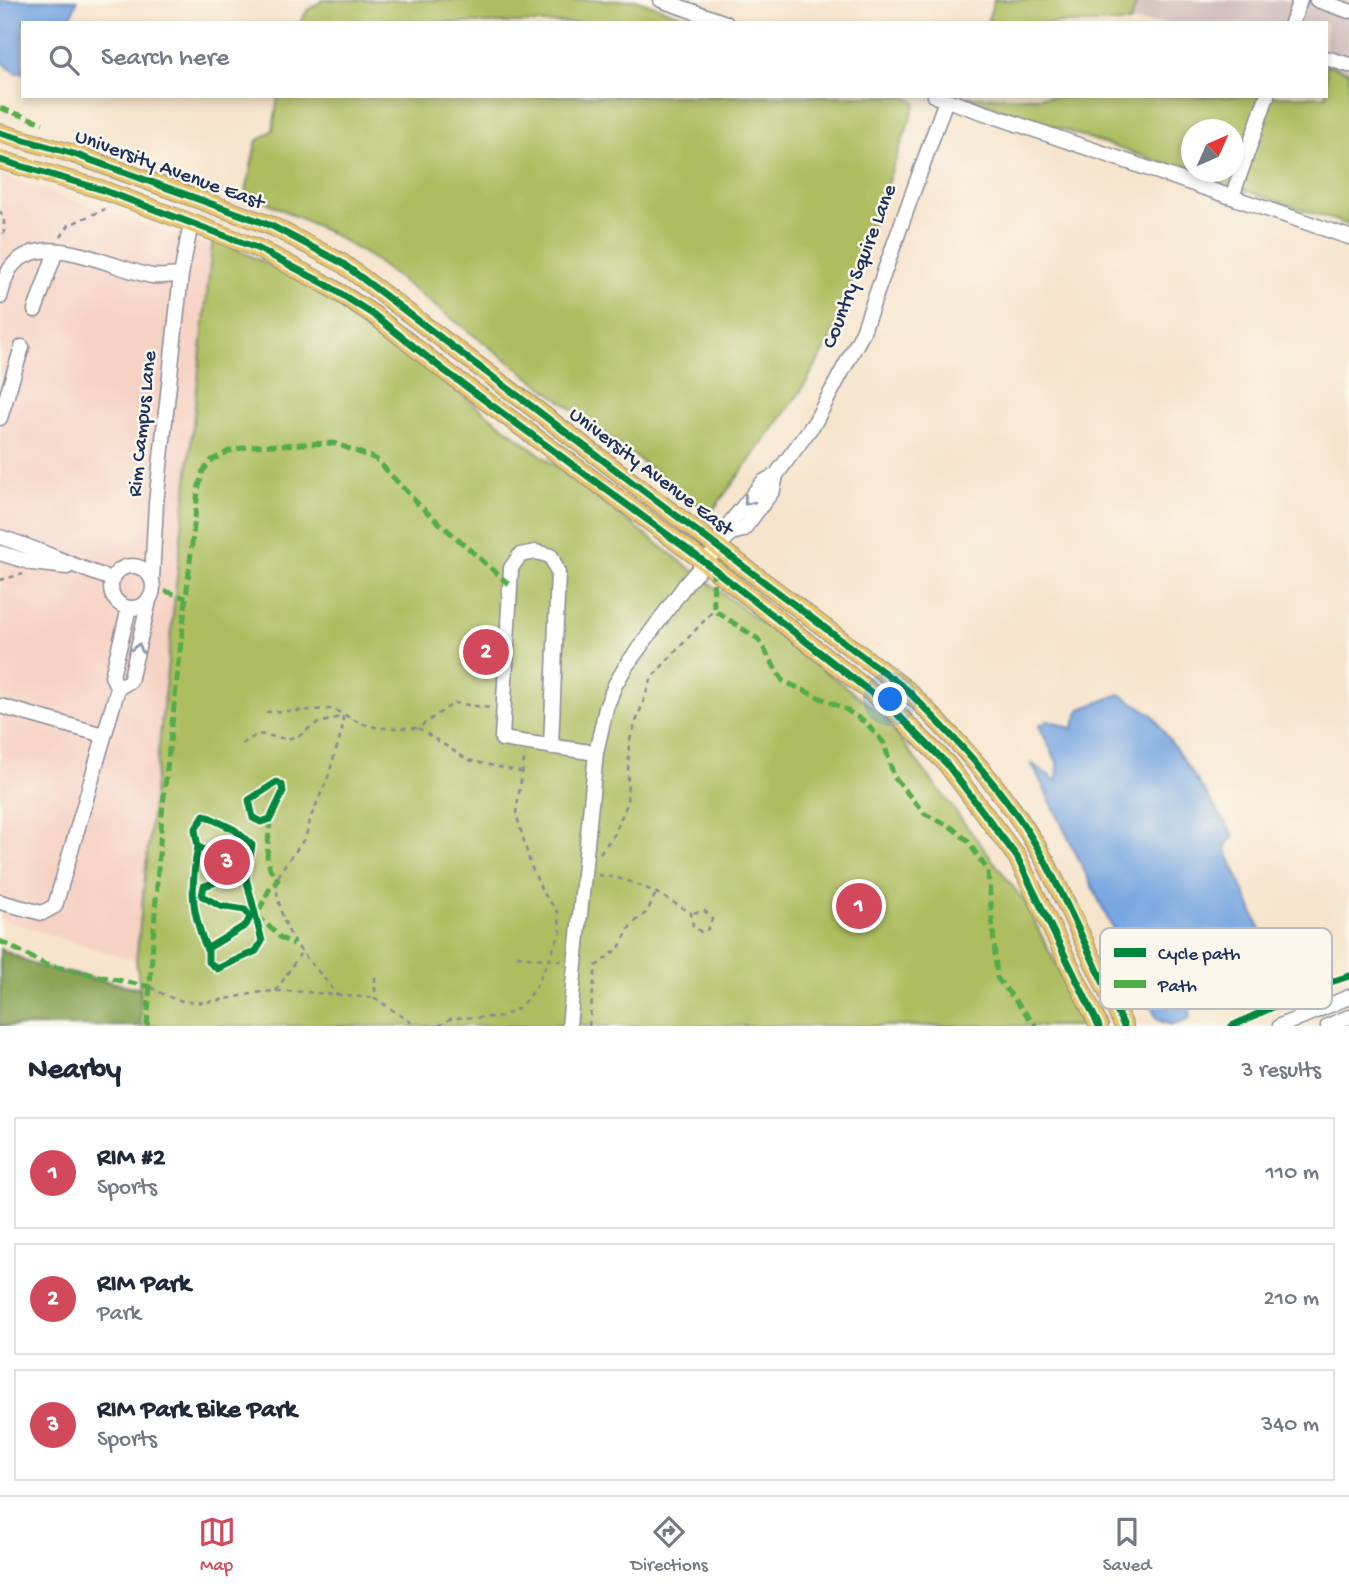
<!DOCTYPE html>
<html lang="en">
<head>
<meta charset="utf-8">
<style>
	:root { --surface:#fff; --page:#f2f2f3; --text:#1f2937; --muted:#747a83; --line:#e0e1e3; --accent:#d1495b }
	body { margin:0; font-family:"Gochi Hand",sans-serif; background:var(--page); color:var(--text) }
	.compass { position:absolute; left:1181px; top:119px; width:63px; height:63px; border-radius:50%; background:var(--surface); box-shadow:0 4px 10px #0003; rotate:45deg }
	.you { position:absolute; left:891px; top:700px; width:24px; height:24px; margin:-18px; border:5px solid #fff; border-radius:50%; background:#1a73e8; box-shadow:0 0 0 10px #1a73e833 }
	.badge { display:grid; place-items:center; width:46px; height:46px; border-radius:50%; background:var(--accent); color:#fff; font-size:23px; font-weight:700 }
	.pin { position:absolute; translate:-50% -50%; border:4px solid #fff; box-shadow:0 2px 7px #0006 }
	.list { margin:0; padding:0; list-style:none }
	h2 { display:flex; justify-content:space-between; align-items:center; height:91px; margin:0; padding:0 28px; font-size:30px }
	h2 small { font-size:23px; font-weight:400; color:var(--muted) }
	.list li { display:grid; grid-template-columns:46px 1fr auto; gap:21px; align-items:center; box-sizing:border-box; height:112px; margin:0 14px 14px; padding:0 14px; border:2px solid var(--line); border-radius:0px }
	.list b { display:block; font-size:26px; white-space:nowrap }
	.list p { margin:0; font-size:23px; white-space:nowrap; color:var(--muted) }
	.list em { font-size:23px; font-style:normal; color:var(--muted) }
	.icon { flex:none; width:38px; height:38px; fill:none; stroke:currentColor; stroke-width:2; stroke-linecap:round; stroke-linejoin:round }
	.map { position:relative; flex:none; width:1349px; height:1026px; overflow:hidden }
	.search { position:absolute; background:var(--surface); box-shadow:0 4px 10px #0003; left:21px; right:21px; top:21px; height:77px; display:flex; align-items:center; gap:18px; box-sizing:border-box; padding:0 24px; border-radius:0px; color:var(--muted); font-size:26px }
	.sheet { height:469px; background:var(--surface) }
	nav { display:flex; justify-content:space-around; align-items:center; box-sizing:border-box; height:98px; border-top:2px solid var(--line); background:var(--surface); font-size:19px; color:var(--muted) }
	nav a { display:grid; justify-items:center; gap:4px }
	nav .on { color:var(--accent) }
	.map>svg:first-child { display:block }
	.built { fill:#f6d2c4 }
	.industrial { fill:#d1bfbe }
	.green { fill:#aebd60; stroke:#64765f; stroke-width:2; fill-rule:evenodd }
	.forest { fill:#8aa456; stroke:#526a5a; stroke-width:2 }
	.water { fill:#77a6e1; stroke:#496aa0; stroke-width:2 }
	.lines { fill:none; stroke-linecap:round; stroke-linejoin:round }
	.minor-casing { stroke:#888a95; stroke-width:17 }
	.major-casing { stroke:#888a95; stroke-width:20 }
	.path { stroke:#888a95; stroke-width:2.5; stroke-dasharray:5 5; stroke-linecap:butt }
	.minor { stroke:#fff; stroke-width:14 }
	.major { stroke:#ebc669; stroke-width:18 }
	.quiet { stroke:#52ab49; stroke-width:5; stroke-dasharray:10 5; stroke-linecap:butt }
	.cycleway-casing { stroke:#fbf7ec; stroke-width:11 }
	.cycleway { stroke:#00873e; stroke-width:7 }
	.oneway { stroke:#8d97ae }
	.labels { text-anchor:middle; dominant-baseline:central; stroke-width:5; stroke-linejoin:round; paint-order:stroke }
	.street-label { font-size:21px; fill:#1b2f5e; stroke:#fbf7ec }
	.key { fill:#fbf7ec; stroke:#b8bbc1; stroke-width:2 }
	.key-label { font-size:19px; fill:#1b2f5e }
</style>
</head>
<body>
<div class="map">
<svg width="1349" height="1026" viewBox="0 0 1349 1026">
	<rect width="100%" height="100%" fill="#fbf7ec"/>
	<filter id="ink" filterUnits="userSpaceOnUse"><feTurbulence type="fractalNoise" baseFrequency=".0143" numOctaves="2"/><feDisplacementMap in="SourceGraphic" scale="14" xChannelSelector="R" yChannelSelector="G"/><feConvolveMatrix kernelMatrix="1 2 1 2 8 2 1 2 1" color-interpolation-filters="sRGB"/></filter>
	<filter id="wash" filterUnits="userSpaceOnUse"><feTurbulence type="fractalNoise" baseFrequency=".00686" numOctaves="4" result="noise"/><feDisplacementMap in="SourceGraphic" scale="28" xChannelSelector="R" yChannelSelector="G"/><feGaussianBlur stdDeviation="1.57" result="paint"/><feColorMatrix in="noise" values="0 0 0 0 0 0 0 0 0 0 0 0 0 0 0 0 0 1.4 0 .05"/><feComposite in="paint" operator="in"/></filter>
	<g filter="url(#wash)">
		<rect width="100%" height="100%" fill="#f6e4cc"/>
		<path class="built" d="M 0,175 L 212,248 L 136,961 L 0,919 Z"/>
		<path class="industrial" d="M 1118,0 L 1349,0 L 1349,132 L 1326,96 L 1326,23 L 1108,23 Z"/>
		<path class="green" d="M 323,0 L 638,0 L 703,23 L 300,23 L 307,11 Z
			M 994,0 L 1137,0 L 1130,23 L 987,23 Z
			M 1326,64 L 1349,72 L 1349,225 L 965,97 L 1326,96 ZM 1192,130 L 1234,130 L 1234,172 L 1192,172 Z
			M 278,96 L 906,96 L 916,103 L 831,339 L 801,391 L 713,510 L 707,511 L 373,259 L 332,234 L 246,192 L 256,142 L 273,130 Z
			M 213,237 L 329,295 L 361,318 L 880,713 L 1024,901 L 1087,1026 L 0,1026 L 0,949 L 40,967 L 140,988 L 136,961 Z"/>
		<path class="forest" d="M 0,949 L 40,967 L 140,989 L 140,1026 L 0,1026 Z"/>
		<path class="water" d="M 0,0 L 77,0 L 69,23 L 23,23 L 23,73 L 16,73 L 0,61 Z
			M 1120,694 L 1152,714 L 1234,835 L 1225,847 L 1266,943 C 1224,962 1194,967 1189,1019 C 1175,1026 1170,1026 1157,1019 L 1032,764 L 1057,781 L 1058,764 L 1039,726 L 1049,720 L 1072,729 L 1080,709 Z"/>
	</g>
	<g filter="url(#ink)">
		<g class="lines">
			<g class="minor-casing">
				<path id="minor" d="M 661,0 L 726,23
					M 1317,0 L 1349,11
					M 1292,23 L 1300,0
					M 1326,58 L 1349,65
					M 935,96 L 1349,237
					M 1232,197 L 1267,96
					M 0,297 C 3,288 5,274 12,266 C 46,228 113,270 153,276 C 162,277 172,275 181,275
					M 35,310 L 56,251
					M 0,418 L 22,347
					M 731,533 L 730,523 L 763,482 L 776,475
					M 0,537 C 39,549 74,567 112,579
					M 0,553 L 32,563 L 67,567
					M111 587a21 21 0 1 1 42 0a21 21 0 1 1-42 0Z
					M 152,578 L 156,503 L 181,275 L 191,223
					M 118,688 L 112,676 L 129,608
					M 0,706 L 103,735
					M 551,747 L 558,573 L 551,556 L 536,552 L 520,555 L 511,568 L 502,739 L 596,753
					M 0,902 L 42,913 L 55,906 L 118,688 L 130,681 L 149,601
					M 569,1026 L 596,753 L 606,708 L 615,685 L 626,666 L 686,584 L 731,533 L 743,530 L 773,490 L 776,475 L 815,422 L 862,334 L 946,100
					M 1280,1026 L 1349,997
					M 1328,1026 L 1349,1017"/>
			</g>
			<g class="major-casing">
				<path id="major" d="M 0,133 L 74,154 L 272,226 L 342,263 L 907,690 C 959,742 1010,796 1045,861 C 1073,915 1097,971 1124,1026
					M 0,160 L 100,189 L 191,223 L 259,249 L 327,285 L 374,315 L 441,368 L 706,563 L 892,709 L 946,763 L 1017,857 L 1099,1026"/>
			</g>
			<path class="path" d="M 0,211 L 4,219 L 4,234
				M 61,237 L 69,225 L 105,209
				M 0,580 L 23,574
				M 266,712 L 333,709 L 360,723 L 379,728 L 418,728 L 454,703 L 490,708
				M 418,728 L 468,760 L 521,772
				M 242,744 L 258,734 L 287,739 L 301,735 L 313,725 L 343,716 L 342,730 L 328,777 L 310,819 C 307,848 285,856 278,879 C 275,889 279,902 281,911 C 293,952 314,962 337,995
				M 600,853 L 614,835 L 627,804 L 629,742 L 652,677 L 714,610
				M 598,875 C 632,878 662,895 691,913 L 693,926 L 701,932 L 708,929 L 712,919 L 705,911 L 691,913
				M 517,956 L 562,961
				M 375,977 L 375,998 L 416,1026
				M 151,987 C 197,1018 227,993 277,991 C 309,991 343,996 375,998
				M 276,991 L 300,954
				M 439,1026 L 452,1018 L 501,1017 L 519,1008 L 536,987 L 561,932 L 558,912 L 542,891 L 531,866 L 516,813 L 525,754
				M 589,1026 L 596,966 L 619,948 L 631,925 L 647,912 L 656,893"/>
			<use href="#minor" class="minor"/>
			<use href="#major" class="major"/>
			<path class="quiet" d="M 0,108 L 43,123
				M 713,568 L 714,610 L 758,639 L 783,681 L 845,709 L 866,723 L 884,743 L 894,777 L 925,814 L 951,827 L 967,840 L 988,871 L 997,978 L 1036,1026
				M 165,591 L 186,598
				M 270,819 L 267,856 L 270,869 L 278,880 L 270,888 L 257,915 L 281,938 L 294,944
				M 0,941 L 46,965 L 151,987
				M 147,1026 L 162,814 L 198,490 L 203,471 L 212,460 L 229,451 L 251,446 L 334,443 L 376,459 L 420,506 L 510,585"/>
			<g class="cycleway-casing">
				<path id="cycleway" d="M 0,133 L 74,154 L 272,226 L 342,263 L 907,690 C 959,742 1010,796 1045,861 C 1073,915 1097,971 1124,1026
					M 0,160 L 100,189 L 191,223 L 259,249 L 327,285 L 374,315 L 441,368 L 706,563 L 892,709 L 946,763 L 1017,857 L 1099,1026
					M 277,782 L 282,785 L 283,792 L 270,819 L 261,822 L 253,818 L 249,800 Z
					M 204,815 L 235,830 L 252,845 L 246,878 L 262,941 L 256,951 L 217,969 L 208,961 L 208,948 L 246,925 L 250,917 L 245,910 L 220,906 L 202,896 L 204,886 L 239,875 L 233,863 L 198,847 L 195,830 Z
					M 198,847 C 190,889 191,911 207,950
					M 1232,1026 L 1316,987 L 1349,976"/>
			</g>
			<use href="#cycleway" class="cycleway"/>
		</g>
		<defs><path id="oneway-chevron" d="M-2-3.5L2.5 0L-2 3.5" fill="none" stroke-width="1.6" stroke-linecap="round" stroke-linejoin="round" transform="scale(1.75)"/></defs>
		<g class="oneway">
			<use href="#oneway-chevron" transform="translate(748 501) rotate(129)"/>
			<use href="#oneway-chevron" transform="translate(138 648) rotate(-76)"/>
		</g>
	</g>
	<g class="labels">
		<g class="street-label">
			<text transform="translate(169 171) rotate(20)">University Avenue East</text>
			<text transform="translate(861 267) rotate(-69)">Country Squire Lane</text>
			<text transform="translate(144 424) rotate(-84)">Rim Campus Lane</text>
			<text transform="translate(650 473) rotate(37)">University Avenue East</text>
		</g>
	</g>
	<rect x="1100" y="928" width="232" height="81" rx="10" class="key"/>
	<rect x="1114" y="948" width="32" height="9" fill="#00873e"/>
	<rect x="1114" y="980" width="32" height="8" fill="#52ab49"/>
	<g class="key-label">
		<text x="1158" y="959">Cycle path</text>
		<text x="1158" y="991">Path</text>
	</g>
</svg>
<svg class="compass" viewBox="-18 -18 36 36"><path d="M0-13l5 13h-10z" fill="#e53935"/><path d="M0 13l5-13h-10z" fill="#747a83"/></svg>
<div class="you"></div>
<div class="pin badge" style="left:859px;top:906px">1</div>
<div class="pin badge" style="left:486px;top:652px">2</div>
<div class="pin badge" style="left:227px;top:862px">3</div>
<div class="search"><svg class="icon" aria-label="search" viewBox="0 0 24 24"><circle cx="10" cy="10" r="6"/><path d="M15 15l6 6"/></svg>Search here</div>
</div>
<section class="sheet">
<h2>Nearby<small>3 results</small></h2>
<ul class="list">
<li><span class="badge">1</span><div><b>RIM #2</b><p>Sports</p></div><em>110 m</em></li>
<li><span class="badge">2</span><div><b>RIM Park</b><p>Park</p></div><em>210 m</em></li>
<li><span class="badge">3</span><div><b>RIM Park Bike Park</b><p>Sports</p></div><em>340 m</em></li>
</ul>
</section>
<nav>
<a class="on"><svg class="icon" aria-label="map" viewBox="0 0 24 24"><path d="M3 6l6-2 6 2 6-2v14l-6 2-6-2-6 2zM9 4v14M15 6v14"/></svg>Map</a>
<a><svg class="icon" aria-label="directions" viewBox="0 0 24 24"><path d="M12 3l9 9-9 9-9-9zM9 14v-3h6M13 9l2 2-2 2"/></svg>Directions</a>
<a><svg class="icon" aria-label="saved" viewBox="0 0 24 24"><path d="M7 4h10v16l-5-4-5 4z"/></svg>Saved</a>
</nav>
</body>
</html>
